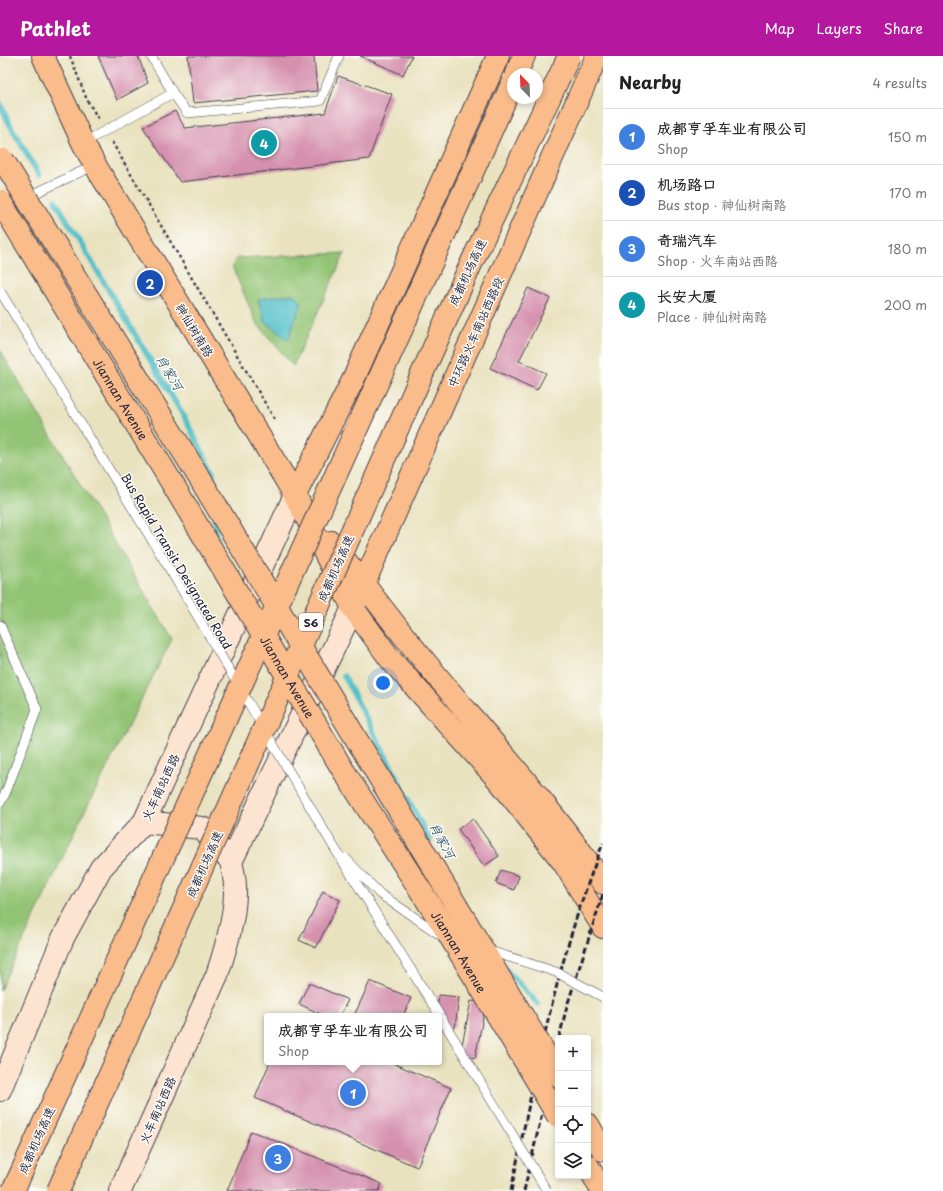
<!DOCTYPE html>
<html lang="en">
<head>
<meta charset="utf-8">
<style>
	:root { --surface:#fff; --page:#f6f6f6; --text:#222; --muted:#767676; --line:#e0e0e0; --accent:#b5179e }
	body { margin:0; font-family:"Playpen Sans","LXGW WenKai TC",sans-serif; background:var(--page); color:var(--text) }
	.controls { position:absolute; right:12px; bottom:12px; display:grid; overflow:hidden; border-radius:4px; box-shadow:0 2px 6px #0003 }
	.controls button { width:36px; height:36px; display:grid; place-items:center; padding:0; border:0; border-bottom:1px solid var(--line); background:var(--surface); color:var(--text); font:20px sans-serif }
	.compass { position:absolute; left:507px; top:12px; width:36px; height:36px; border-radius:50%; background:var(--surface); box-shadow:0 2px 6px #0003; rotate:337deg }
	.you { position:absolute; left:383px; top:627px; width:14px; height:14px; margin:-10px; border:3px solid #fff; border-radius:50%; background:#1a73e8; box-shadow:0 0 0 6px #1a73e833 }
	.badge { display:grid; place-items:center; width:26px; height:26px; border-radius:50%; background:var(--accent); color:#fff; font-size:13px; font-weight:700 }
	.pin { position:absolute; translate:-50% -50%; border:2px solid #fff; box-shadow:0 1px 4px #0006 }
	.popup { position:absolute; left:264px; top:957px; width:178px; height:52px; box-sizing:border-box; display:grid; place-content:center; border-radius:4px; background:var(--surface); filter:drop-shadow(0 1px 3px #0005); font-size:13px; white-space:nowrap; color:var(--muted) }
	.popup b { font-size:15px; color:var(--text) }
	.popup::after { content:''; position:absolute; left:50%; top:100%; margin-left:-8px; border:8px solid transparent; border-top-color:var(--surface) }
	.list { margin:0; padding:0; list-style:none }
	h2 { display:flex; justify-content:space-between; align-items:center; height:52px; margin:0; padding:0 16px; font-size:17px }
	h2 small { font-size:13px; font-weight:400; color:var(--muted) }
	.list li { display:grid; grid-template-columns:26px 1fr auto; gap:12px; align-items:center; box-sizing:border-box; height:56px; padding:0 16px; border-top:1px solid var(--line) }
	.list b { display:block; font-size:15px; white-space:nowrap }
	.list p { margin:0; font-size:13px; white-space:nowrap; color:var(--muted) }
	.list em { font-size:13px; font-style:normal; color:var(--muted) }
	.icon { flex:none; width:22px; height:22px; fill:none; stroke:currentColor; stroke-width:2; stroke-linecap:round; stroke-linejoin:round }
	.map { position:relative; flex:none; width:603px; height:1135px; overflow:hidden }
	header { display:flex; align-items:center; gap:24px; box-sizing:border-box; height:56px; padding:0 20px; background:var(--accent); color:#fff }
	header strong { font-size:19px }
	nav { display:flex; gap:22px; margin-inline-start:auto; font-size:14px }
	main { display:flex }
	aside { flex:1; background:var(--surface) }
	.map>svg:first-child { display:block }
	.green { fill:#93c474; stroke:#5a7358 }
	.water { fill:#51bfc8; stroke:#3a7082 }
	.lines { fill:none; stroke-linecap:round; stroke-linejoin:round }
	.stream { stroke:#51bfc8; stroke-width:5.5 }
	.building { fill:#d590ae }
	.service-casing { stroke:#403f4f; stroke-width:10 }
	.secondary-casing { stroke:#403f4f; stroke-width:24 }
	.primary-casing { stroke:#403f4f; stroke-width:24 }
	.trunk-casing { stroke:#403f4f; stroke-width:24 }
	.motorway-casing { stroke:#403f4f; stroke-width:24 }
	.path { stroke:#403f4f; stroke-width:2.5; stroke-dasharray:3 3; stroke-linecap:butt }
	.service { stroke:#fff; stroke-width:9 }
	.secondary { stroke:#fde4d0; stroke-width:22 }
	.primary { stroke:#f9bc8a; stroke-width:22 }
	.trunk { stroke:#f9bc8a; stroke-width:22 }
	.motorway { stroke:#f9bc8a; stroke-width:22 }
	.rail { stroke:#22223b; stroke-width:3; stroke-dasharray:6 3; stroke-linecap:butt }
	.service-bridge-casing { stroke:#403f4f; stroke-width:10; stroke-linecap:butt }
	.trunk-bridge-casing { stroke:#403f4f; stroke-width:24; stroke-linecap:butt }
	.motorway-bridge-casing { stroke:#403f4f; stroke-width:24; stroke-linecap:butt }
	.service-bridge { stroke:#fff; stroke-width:9 }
	.trunk-bridge { stroke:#f9bc8a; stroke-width:22 }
	.motorway-bridge { stroke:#f9bc8a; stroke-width:22 }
	.labels { text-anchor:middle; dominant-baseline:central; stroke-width:3; stroke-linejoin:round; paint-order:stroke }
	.shield { fill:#fdfcf7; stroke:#646373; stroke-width:1 }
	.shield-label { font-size:11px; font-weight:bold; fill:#22223b }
	.street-label { font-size:12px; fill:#22223b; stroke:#fdfcf7 }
	.water-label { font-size:13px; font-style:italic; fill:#356173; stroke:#fdfcf7 }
</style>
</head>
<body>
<header>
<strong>Pathlet</strong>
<nav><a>Map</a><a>Layers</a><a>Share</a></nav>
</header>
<main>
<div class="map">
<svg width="603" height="1135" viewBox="0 0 603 1135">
	<rect width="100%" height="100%" fill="#fdfcf7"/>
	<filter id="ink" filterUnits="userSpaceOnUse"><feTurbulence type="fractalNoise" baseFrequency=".025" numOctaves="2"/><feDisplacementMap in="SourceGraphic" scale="8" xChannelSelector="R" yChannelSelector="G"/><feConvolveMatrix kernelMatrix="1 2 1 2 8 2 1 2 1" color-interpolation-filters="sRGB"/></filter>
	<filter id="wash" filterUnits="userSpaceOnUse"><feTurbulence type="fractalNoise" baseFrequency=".012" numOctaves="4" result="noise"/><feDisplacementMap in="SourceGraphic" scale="16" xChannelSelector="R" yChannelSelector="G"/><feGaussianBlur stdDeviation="0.9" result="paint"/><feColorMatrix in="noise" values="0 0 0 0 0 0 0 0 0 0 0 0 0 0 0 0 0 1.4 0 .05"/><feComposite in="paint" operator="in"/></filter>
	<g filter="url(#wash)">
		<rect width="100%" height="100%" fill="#e9e2bf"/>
		<path class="green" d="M 345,197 L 293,310 L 256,266 L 232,210 L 237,202 Z
			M 0,294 L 172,583 L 79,767 L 0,934 Z"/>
		<path class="water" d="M 293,238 L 302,246 L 288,284 L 265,266 L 258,243 Z"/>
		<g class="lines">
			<path class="stream" d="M 0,47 L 10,69 L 39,119
				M 55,144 L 183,359 L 213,416 L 214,431
				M 215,462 L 216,485
				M 344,620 L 430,785
				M 504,911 L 538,948"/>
		</g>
		<g id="blocks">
			<path class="building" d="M 98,0 L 138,0 L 148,27 L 117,44 Z
				M 188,0 L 314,0 L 317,35 L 193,47 Z
				M 360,0 L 412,0 L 403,19 Z
				M 338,20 L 392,38 L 369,103 L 180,126 L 143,71 L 175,55 L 185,72 L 325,57 Z
				M 528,232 L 550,242 L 519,305 L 546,317 L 537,334 L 490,312 Z
				M 473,763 L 499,800 L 484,810 L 458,773 Z
				M 501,814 L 519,820 L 514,834 L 496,827 Z
				M 323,835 L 340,844 L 316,892 L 299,884 Z
				M 370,925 L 411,942 L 403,960 L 354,960 Z
				M 309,927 L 348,944 L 340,960 L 325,960 L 299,948 Z
				M 439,939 L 459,941 L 455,972 L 439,970 L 439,960 L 436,960 Z
				M 471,945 L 486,947 L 475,1002 L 460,999 Z
				M 270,1006 L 390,1006 L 451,1032 L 417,1111 L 255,1042 Z
				M 251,1075 L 382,1128 L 379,1135 L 227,1135 Z"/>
		</g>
	</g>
	<g filter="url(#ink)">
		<use href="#blocks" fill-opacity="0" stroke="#403f4f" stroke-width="1"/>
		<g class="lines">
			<g class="service-casing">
				<path id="service" d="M 151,0 L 173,37 L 187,57 L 320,45 L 339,0
					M 83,87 L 173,37
					M 4,152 L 95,109
					M 0,569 L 37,653 L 6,736 L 0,747"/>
			</g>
			<g class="secondary-casing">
				<path id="secondary" d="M 144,766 L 202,772 L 225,799
					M 0,1034 L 63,882 L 101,812 L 144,766 L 295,439
					M 120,1135 L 217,919 C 226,892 236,859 235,831 C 235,823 233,814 231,806 L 353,552"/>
			</g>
			<g class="primary-casing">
				<path id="primary" d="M 43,0 L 83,87 L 95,109 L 295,439 L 353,552 L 391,604 L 501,727 L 564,807 L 603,871
					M 295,439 L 353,324 L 498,0
					M 331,486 C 353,514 374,542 396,570 C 464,656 541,736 603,827
					M 353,552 L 597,0"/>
			</g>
			<g class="trunk-casing">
				<path id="trunk" d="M 588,1069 L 603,1094
					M 588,1110 L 602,1135"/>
			</g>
			<g class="motorway-casing">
				<path id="motorway" d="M 516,18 L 524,0"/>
			</g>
			<path class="path" d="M 70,0 L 87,44 L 99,64
				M 112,86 L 275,364"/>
			<use href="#service" class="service"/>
			<use href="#secondary" class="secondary"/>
			<use href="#primary" class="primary"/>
			<use href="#trunk" class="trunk"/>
			<use href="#motorway" class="motorway"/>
			<path class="rail" d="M 559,982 L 567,950 L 603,838
				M 511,1135 C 529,1048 546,961 572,876 C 581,846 592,816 603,787
				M 524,1135 L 558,988"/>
			<g class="service-bridge-casing">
				<path id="service-bridge" d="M 0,235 L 169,512 L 332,788 L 435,952 L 547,1135
					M 345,802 L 380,838 L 442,880
					M 487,894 L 556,916 L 603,941"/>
			</g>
			<g class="trunk-bridge-casing">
				<g id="trunk-bridge">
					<path d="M 3,104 L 202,426 L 558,1019"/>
					<path id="s1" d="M 0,145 L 172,427 L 343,714 L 448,877 L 558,1060"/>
				</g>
			</g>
			<g class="motorway-bridge-casing">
				<path id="motorway-bridge" d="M 13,1135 L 513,26
					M 58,1135 L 471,208 L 569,0"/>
			</g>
			<use href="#service-bridge" class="service-bridge"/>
			<use href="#trunk-bridge" class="trunk-bridge"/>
			<use href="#motorway-bridge" class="motorway-bridge"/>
		</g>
	</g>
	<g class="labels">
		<rect class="shield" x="299" y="557" width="24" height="18" rx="3"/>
		<g class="shield-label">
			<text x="311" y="566">S6</text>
		</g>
		<g class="street-label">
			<text transform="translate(467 216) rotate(-65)">成都机场高速</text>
			<text transform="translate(195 274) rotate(59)">神仙树南路</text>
			<text transform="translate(475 276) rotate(-66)">中环路火车南站西路段</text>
			<text stroke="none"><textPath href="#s1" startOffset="232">Jiannan Avenue</textPath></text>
			<text transform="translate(177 505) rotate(59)">Bus Rapid Transit Designated Road</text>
			<text transform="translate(335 512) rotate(-66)">成都机场高速</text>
			<text stroke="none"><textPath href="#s1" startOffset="556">Jiannan Avenue</textPath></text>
			<text transform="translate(160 731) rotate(-65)">火车南站西路</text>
			<text transform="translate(204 808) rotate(-66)">成都机场高速</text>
			<text stroke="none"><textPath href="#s1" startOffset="880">Jiannan Avenue</textPath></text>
			<text transform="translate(157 1054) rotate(-66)">火车南站西路</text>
			<text transform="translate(36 1084) rotate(-66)">成都机场高速</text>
		</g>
		<g class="water-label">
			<text transform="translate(170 316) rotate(59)">肖家河</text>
			<text transform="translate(443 784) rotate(62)">肖家河</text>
		</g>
	</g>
</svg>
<div class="controls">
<button>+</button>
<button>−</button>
<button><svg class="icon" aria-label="locate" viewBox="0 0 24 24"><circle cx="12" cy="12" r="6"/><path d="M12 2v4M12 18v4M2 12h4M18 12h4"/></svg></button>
<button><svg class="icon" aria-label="layers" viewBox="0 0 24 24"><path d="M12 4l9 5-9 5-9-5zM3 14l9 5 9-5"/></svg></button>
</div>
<svg class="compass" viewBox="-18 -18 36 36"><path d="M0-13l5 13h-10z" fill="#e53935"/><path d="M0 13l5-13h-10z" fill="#767676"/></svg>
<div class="you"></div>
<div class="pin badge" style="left:353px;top:1037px;background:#3f7fe0">1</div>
<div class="popup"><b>成都亨孚车业有限公司</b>Shop</div>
<div class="pin badge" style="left:150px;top:227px;background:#1a4fb4">2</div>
<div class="pin badge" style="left:278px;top:1102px;background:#3f7fe0">3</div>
<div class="pin badge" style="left:264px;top:87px;background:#0f9aa8">4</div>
</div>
<aside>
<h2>Nearby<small>4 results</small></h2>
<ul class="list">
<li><span class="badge" style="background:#3f7fe0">1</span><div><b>成都亨孚车业有限公司</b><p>Shop</p></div><em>150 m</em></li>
<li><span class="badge" style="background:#1a4fb4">2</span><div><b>机场路口</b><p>Bus stop · 神仙树南路</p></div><em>170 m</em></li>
<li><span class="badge" style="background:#3f7fe0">3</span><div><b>奇瑞汽车</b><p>Shop · 火车南站西路</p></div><em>180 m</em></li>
<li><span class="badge" style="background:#0f9aa8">4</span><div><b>长安大厦</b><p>Place · 神仙树南路</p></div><em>200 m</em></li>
</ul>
</aside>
</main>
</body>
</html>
